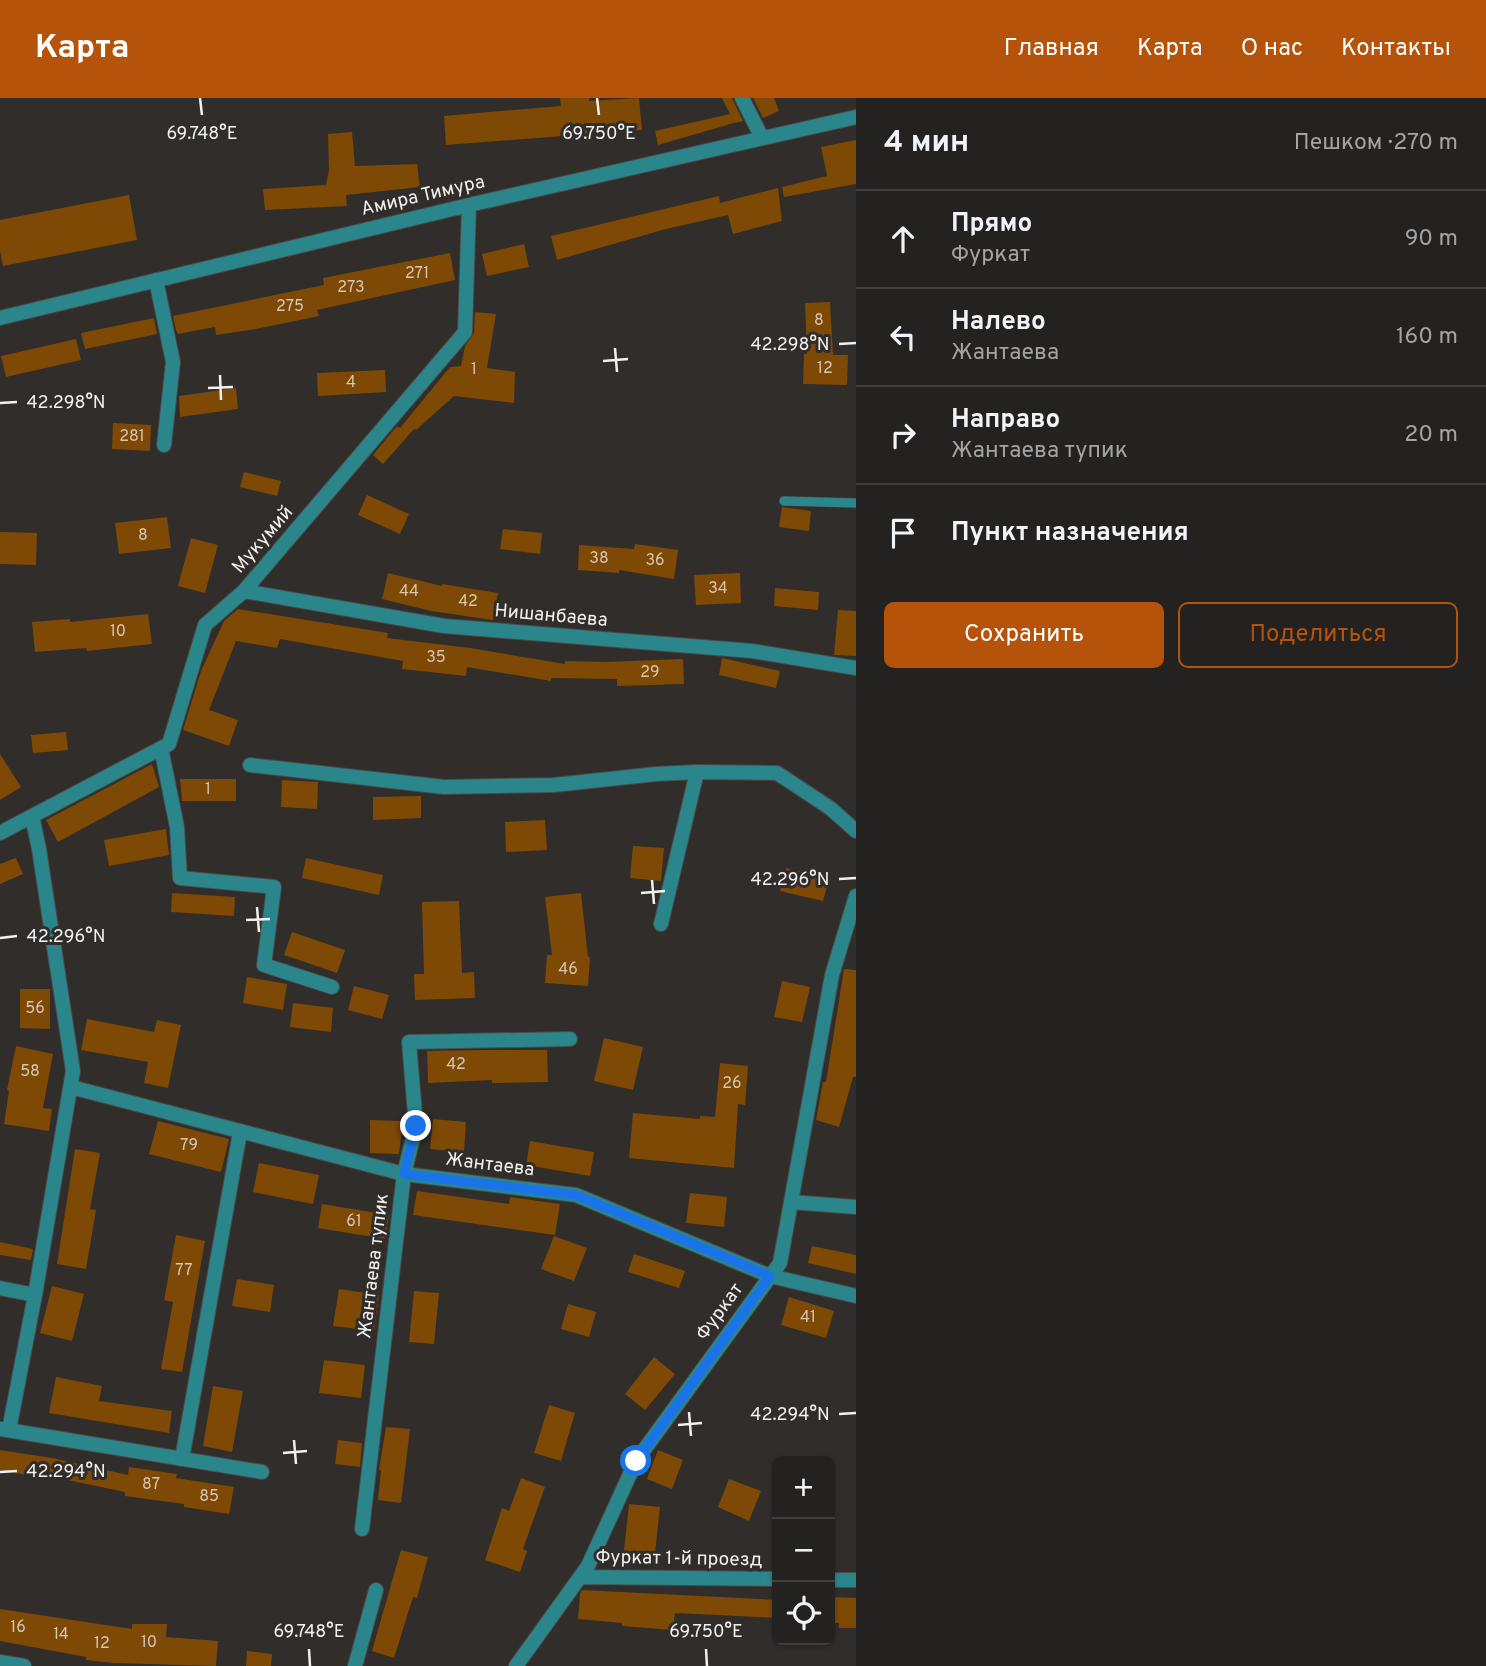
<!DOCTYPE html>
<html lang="ru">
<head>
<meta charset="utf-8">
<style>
	:root { --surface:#242220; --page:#302f2d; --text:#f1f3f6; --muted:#a3a4a5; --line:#413f3e; --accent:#b45309 }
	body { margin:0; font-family:Overpass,sans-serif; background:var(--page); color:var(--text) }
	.controls { position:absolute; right:21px; bottom:21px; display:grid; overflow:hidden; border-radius:10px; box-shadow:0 2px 5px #0004 }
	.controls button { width:63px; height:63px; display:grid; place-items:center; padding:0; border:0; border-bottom:2px solid var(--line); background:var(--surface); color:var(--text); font:35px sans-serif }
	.stop { position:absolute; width:21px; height:21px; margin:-16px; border:5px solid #1a73e8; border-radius:50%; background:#fff }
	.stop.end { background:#1a73e8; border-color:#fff; box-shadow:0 2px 7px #0008 }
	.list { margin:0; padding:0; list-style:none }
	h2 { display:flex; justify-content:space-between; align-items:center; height:91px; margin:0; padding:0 28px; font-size:30px }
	h2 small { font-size:23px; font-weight:400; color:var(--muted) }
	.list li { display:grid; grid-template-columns:46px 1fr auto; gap:21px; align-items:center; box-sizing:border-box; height:98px; padding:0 28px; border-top:2px solid var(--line) }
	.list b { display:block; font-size:26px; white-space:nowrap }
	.list p { margin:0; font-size:23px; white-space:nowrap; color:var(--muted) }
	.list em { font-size:23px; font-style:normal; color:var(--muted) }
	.actions { display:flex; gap:14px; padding:21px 28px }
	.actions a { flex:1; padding:16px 0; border:2px solid var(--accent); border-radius:10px; text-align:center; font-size:24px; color:var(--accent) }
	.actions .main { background:var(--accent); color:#fff }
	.icon { flex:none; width:38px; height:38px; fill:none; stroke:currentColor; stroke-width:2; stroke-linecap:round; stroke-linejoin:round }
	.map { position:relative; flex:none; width:856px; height:1568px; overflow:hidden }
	header { display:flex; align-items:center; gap:42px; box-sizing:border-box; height:98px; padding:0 35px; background:var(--accent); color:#fff }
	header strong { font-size:33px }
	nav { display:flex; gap:38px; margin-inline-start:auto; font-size:24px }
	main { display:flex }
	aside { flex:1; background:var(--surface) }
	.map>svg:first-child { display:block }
	.building { fill:#7e4905 }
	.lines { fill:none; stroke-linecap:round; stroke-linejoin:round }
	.lane-casing { stroke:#4b4847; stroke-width:10 }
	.street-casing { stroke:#4b4847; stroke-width:16 }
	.lane { stroke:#2a868b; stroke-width:9 }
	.street { stroke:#2a868b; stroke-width:14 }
	.route { stroke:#1a73e8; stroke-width:9 }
	.ticks { fill:none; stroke:#f3f1f0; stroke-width:2.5 }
	.labels { text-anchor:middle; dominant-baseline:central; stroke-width:6; stroke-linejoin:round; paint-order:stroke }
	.number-label { font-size:16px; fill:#d6c7b5 }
	.street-label { font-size:19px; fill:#f3f1f0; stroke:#302d2b }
	.ticks-label { font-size:18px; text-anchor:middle; fill:#f3f1f0; stroke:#302d2b; stroke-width:6; stroke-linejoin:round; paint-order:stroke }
</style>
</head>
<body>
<header>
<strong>Карта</strong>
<nav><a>Главная</a><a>Карта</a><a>О нас</a><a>Контакты</a></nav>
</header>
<main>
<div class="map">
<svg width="856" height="1568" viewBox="0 0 856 1568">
	<rect width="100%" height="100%" fill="#302d2b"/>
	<path class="building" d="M 560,0 L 589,0 L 589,3 L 639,0 L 642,32 L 446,47 L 444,18 L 561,8 Z
		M 722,0 L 732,0 L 743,23 L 735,25 L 733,23 L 734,25 L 658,47 L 655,33 L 730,16 Z
		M 753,0 L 774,0 L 779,13 L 763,20 Z
		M 352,34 L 355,68 L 417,66 L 420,89 L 346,97 L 347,108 L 265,112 L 263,91 L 326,87 L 329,72 L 328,36 Z
		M 856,42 L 856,86 L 784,99 L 782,89 L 827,78 L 821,49 Z
		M 778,90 L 782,123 L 733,136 L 728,117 L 666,131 L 557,162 L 551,138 L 719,98 L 720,105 Z
		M 129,97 L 137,142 L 3,168 L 0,153 L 0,122 Z
		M 524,146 L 529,169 L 487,178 L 482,156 Z
		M 450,155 L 455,182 L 317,212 L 319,218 L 256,231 L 216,237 L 215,229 L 178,236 L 176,232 L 173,218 L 324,187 L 323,180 Z
		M 830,204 L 833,257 L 848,257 L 847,287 L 803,286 L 804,256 L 807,256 L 805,205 Z
		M 475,214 L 496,216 L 487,270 L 515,274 L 514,305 L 454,298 L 416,332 L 414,331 L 383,366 L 373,357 L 397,328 L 400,330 L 450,269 L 461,268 L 465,248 L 474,235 Z
		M 154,220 L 157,236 L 85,251 L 81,235 Z
		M 76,241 L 81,262 L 6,279 L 1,258 Z
		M 385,272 L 386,294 L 318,298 L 317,275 Z
		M 236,290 L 238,311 L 180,319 L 179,298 Z
		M 113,325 L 151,327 L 150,353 L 112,351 Z
		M 244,374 L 281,383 L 277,398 L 240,389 Z
		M 367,397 L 409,416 L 400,436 L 358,417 Z
		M 782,409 L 811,413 L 809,433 L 779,429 Z
		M 167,419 L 171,450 L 119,456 L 115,425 Z
		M 503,431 L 542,435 L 540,456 L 500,451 Z
		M 0,434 L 37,435 L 36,467 L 0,466 Z
		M 191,440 L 218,447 L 205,495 L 178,488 Z
		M 635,446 L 678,452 L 674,481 L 619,472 L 619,475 L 578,472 L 579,447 L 634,451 Z
		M 388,475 L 442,488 L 442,486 L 498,495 L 493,522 L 431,513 L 382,501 Z
		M 740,475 L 741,505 L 696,507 L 694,477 Z
		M 775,490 L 819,494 L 818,512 L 774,508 Z
		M 238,511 L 388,535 L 387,540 L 470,550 L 565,566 L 565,563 L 605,564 L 683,561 L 684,586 L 617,588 L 617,581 L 551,580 L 551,583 L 467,569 L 466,578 L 402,571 L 403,563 L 280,541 L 277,550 L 236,543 L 209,612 L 238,622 L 229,648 L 183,632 L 201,573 L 224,523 Z
		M 838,512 L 856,513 L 856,558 L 834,557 Z
		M 148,516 L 152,546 L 87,553 L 86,550 L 35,554 L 32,524 L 70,521 L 70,524 Z
		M 722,560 L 780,573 L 776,590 L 719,577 Z
		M 66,634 L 68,652 L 33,655 L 31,637 Z
		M 0,656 L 21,689 L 0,702 Z
		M 152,666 L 159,689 L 58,744 L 46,722 Z
		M 180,681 L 236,681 L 236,703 L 182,703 Z
		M 282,682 L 318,684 L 317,711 L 281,709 Z
		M 421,698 L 421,720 L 373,722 L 373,699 Z
		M 545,722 L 547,752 L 506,754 L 505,724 Z
		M 166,731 L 169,757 L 109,768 L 104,742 Z
		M 633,748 L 664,750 L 661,783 L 630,780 Z
		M 16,760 L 23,776 L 0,786 L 0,766 Z
		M 306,760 L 383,777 L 379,797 L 302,780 Z
		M 786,770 L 829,781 L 823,803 L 780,793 Z
		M 172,795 L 235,799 L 234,818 L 171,814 Z
		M 581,795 L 588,859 L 590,859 L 588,888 L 545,885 L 547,857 L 552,857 L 545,799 Z
		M 459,803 L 462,875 L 474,874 L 475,900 L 415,902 L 414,876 L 424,876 L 422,804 Z
		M 292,834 L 345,852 L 337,875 L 284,857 Z
		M 844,871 L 856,872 L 856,979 L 853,979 L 839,1029 L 816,1022 L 823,984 L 826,984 Z
		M 247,879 L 287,886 L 283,912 L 243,905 Z
		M 782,883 L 810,889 L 802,924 L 774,919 Z
		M 354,888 L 389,897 L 382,921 L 348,912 Z
		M 20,891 L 50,891 L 50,931 L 20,930 Z
		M 293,905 L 333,910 L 331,934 L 290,929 Z
		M 87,921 L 154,934 L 157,922 L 181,927 L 168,990 L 144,985 L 148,964 L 81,952 Z
		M 604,940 L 643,949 L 633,992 L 594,983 Z
		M 16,948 L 53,956 L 43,1010 L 52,1011 L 49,1033 L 4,1026 L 9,993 L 7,992 Z
		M 483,952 L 547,952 L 548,984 L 492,985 L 492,982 L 428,985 L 427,953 Z
		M 720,965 L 748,968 L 745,1007 L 738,1006 L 734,1070 L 629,1060 L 633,1015 L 700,1021 L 700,1018 L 715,1019 Z
		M 433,1021 L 466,1024 L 464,1054 L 430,1051 Z
		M 370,1022 L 403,1023 L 399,1056 L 370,1055 Z
		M 158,1023 L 229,1041 L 221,1074 L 149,1056 Z
		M 530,1043 L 594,1054 L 590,1078 L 526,1067 Z
		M 75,1051 L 100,1055 L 90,1111 L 96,1112 L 86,1171 L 57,1166 Z
		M 259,1065 L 319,1077 L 313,1106 L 253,1094 Z
		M 417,1093 L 509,1106 L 510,1099 L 560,1106 L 555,1137 L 413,1117 Z
		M 690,1095 L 727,1099 L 724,1129 L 686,1125 Z
		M 322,1106 L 389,1117 L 385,1141 L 318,1130 Z
		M 176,1137 L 205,1143 L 182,1274 L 161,1271 L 173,1204 L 164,1202 Z
		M 554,1138 L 587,1150 L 574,1183 L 541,1171 Z
		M 0,1144 L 33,1151 L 31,1162 L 0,1157 Z
		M 812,1148 L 856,1157 L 856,1176 L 808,1165 Z
		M 634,1156 L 685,1173 L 679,1190 L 628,1174 Z
		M 237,1181 L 274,1187 L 270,1214 L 232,1208 Z
		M 52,1188 L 84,1196 L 72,1243 L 40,1235 Z
		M 339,1191 L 379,1197 L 374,1233 L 333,1228 Z
		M 414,1193 L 439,1195 L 434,1246 L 409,1244 Z
		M 789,1199 L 834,1213 L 826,1240 L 781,1227 Z
		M 568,1206 L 596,1214 L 589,1239 L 561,1231 Z
		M 654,1259 L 675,1276 L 645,1312 L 625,1296 Z
		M 324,1262 L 365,1267 L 361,1300 L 319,1295 Z
		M 56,1279 L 102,1288 L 99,1303 L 172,1313 L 169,1335 L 49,1315 Z
		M 213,1288 L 243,1293 L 232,1354 L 203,1348 Z
		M 549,1307 L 575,1315 L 561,1363 L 534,1355 Z
		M 386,1329 L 410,1331 L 401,1405 L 378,1402 L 381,1372 L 379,1372 Z
		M 338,1342 L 362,1345 L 360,1369 L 335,1366 Z
		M 0,1352 L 52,1360 L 128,1377 L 129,1369 L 177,1376 L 176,1380 L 234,1389 L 229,1416 L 184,1409 L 184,1406 L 125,1398 L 125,1394 L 48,1378 L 48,1381 L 0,1372 Z
		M 658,1352 L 683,1362 L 672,1391 L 647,1381 Z
		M 521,1380 L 545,1389 L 523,1451 L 527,1453 L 520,1474 L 485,1462 L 502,1410 L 509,1413 Z
		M 729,1381 L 761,1393 L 749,1423 L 718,1409 Z
		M 629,1406 L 660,1409 L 655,1456 L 624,1453 Z
		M 401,1452 L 428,1459 L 417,1500 L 413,1499 L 394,1560 L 372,1553 Z
		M 582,1492 L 777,1502 L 777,1520 L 675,1515 L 673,1532 L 622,1528 L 622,1525 L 578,1521 L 580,1496 Z
		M 830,1499 L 856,1500 L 856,1530 L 839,1530 L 839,1525 L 830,1525 Z
		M 0,1511 L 132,1531 L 132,1526 L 167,1526 L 166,1539 L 218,1543 L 216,1568 L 114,1565 L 86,1562 L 86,1559 L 0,1543 Z
		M 247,1553 L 272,1556 L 271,1568 L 246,1568 Z"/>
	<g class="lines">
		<g class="lane-casing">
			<path id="lane" d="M 784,403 L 856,405"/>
		</g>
		<g class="street-casing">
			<path id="street" d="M 742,0 L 762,40
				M 156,182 L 173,264 L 164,347
				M 0,220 L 469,107 L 856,19
				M 244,493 L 444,528 L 752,553 L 856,570
				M 161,650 L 177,729 L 180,780 L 274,789 L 264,867 L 332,889
				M 250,667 L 444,689 L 554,687 L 656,676 L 697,674
				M 0,735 L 169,646 L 205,527 L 244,493 L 465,234 L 469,107
				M 661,826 L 697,674 L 777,675 L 830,710 L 856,733
				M 71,989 L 404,1076 L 576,1097 L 770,1178 L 856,1198
				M 791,1104 L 856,1109
				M 0,1190 L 35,1197
				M 1,1331 L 262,1374
				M 9,1332 L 35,1197 L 73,973 L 39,751 L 32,718
				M 182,1361 L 240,1034
				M 362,1431 L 404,1076 L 416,1028 L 409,944 L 570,941
				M 580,1479 L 777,1481
				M 830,1482 L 856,1482
				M 0,1564 L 24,1568
				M 355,1568 L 376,1492
				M 516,1568 L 588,1468 L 636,1363 L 780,1165 L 832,877 L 856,798"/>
		</g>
		<use href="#lane" class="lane"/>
		<use href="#street" class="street"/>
	</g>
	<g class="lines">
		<path class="route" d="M 416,1028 L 404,1076 L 576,1097 L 770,1178 L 636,1363"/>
	</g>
	<path class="ticks" d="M 200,0 L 202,17M 597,0 L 599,17M 839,246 L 856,245M 615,250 L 617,274M 603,263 L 628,261M 220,277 L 221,302M 208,290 L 233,289M 0,305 L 17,304M 839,781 L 856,780M 652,782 L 654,806M 641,795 L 665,793M 257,809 L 259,834M 246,822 L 270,821M 0,840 L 17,838M 689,1314 L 691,1338M 839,1316 L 856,1315M 678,1327 L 702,1325M 294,1342 L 296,1366M 283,1355 L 307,1353M 0,1374 L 17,1373M 309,1551 L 310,1568M 706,1551 L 707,1568"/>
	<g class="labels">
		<g class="number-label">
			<text x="417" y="176">271</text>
			<text x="351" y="190">273</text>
			<text x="290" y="209">275</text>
			<text x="819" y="223">8</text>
			<text x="825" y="271">12</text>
			<text x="474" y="272">1</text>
			<text x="351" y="285">4</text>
			<text x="132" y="339">281</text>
			<text x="143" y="438">8</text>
			<text x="599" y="461">38</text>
			<text x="655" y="463">36</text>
			<text x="718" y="491">34</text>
			<text x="409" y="494">44</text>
			<text x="468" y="504">42</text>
			<text x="118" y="534">10</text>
			<text x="436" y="560">35</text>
			<text x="650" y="575">29</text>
			<text x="208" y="692">1</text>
			<text x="568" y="872">46</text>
			<text x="35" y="911">56</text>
			<text x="456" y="967">42</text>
			<text x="30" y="974">58</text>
			<text x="732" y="986">26</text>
			<text x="189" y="1048">79</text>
			<text x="354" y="1124">61</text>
			<text x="184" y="1173">77</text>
			<text x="808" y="1220">41</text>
			<text x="151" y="1387">87</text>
			<text x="209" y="1399">85</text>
			<text x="18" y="1530">16</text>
			<text x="61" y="1537">14</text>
			<text x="149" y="1545">10</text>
			<text x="102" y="1546">12</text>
		</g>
		<g class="street-label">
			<text transform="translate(423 98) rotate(-13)">Амира Тимура</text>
			<text transform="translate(263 442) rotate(-49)">Мукумий</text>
			<text transform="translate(551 518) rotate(5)">Нишанбаева</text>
			<text transform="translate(490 1067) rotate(7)">Жантаева</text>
			<text transform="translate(374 1168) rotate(-83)">Жантаева тупик</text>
			<text transform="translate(720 1214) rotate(-54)">Фуркат</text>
			<text transform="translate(679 1461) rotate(1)">Фуркат 1-й проезд</text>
		</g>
	</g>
	<g class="ticks-label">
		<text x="202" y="41">69.748°E</text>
		<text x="599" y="41">69.750°E</text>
		<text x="790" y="252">42.298°N</text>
		<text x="66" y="310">42.298°N</text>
		<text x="790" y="787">42.296°N</text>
		<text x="66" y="844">42.296°N</text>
		<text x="790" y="1322">42.294°N</text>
		<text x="66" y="1379">42.294°N</text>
		<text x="309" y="1539">69.748°E</text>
		<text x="706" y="1539">69.750°E</text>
	</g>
</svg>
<div class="controls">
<button>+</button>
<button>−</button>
<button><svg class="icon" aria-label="locate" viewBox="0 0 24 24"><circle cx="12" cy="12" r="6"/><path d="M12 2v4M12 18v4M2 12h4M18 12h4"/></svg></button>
</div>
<div class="stop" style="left:636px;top:1363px"></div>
<div class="stop end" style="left:416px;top:1028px"></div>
</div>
<aside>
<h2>4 мин<small>Пешком · 270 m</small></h2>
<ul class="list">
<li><svg class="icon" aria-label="ahead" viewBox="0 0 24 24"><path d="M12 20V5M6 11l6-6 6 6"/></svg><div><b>Прямо</b><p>Фуркат</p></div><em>90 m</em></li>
<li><svg class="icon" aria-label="left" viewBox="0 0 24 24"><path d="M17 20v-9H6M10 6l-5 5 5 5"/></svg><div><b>Налево</b><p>Жантаева</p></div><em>160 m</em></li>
<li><svg class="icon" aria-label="right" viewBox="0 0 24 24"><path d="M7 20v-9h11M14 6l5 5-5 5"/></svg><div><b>Направо</b><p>Жантаева тупик</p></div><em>20 m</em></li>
<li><svg class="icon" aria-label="arrive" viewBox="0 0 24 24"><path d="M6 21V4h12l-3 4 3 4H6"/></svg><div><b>Пункт назначения</b></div></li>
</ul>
<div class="actions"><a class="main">Сохранить</a><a>Поделиться</a></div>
</aside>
</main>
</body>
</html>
